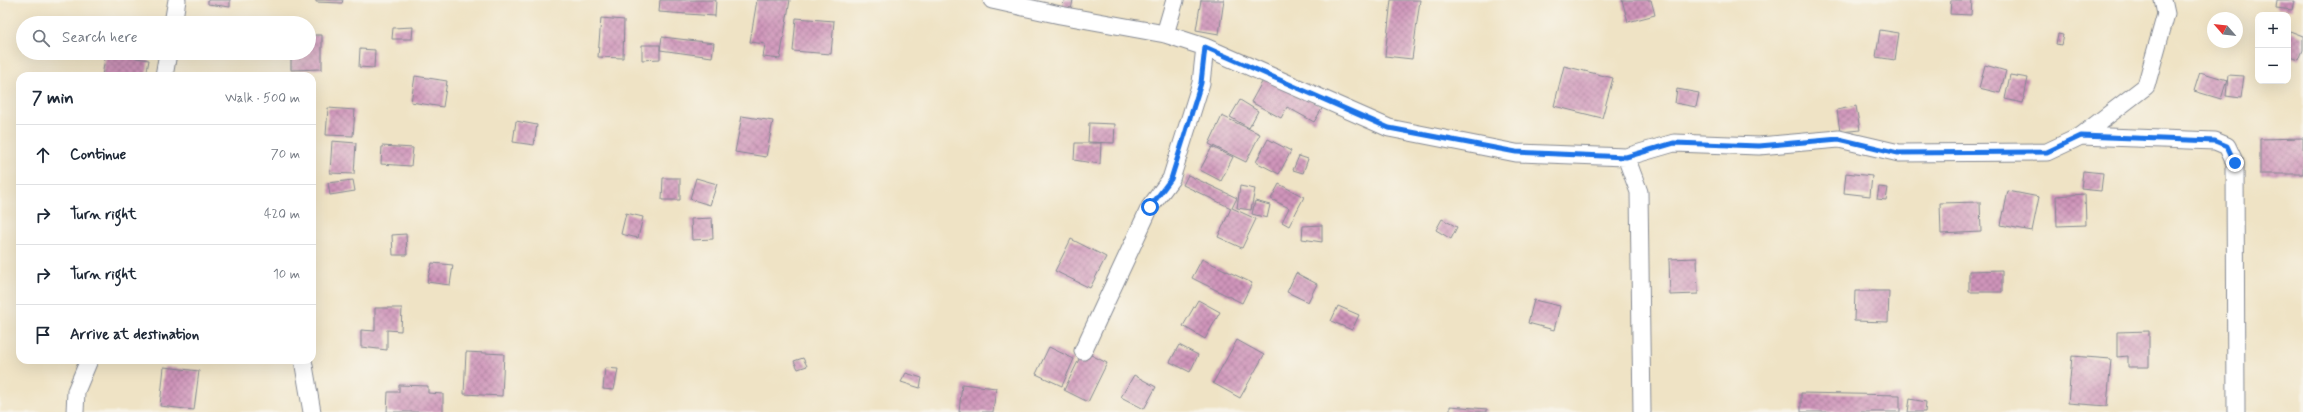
<!DOCTYPE html>
<html lang="en">
<head>
<meta charset="utf-8">
<style>
	:root { --surface:#fff; --page:#f6f6f7; --text:#1f2937; --muted:#747a83; --line:#e0e1e3 }
	body { margin:0; font-family:Mynerve,sans-serif; background:var(--page); color:var(--text) }
	.controls { position:absolute; right:12px; top:12px; display:grid; overflow:hidden; border-radius:8px; box-shadow:0 4px 16px #0002 }
	.controls button { width:36px; height:36px; display:grid; place-items:center; padding:0; border:0; border-bottom:1px solid var(--line); background:var(--surface); color:var(--text); font:20px sans-serif }
	.compass { position:absolute; left:2207px; top:12px; width:36px; height:36px; border-radius:50%; background:var(--surface); box-shadow:0 4px 16px #0002; rotate:298deg }
	.stop { position:absolute; width:12px; height:12px; margin:-9px; border:3px solid #1a73e8; border-radius:50%; background:#fff }
	.stop.end { background:#1a73e8; border-color:#fff; box-shadow:0 1px 4px #0008 }
	.list { margin:0; padding:0; list-style:none }
	h2 { display:flex; justify-content:space-between; align-items:center; height:52px; margin:0; padding:0 16px; font-size:17px }
	h2 small { font-size:13px; font-weight:400; color:var(--muted) }
	.list li { display:grid; grid-template-columns:26px 1fr auto; gap:12px; align-items:center; box-sizing:border-box; height:60px; padding:0 16px; border-top:1px solid var(--line) }
	.list b { display:block; font-size:15px; white-space:nowrap }
	.list em { font-size:13px; font-style:normal; color:var(--muted) }
	.icon { flex:none; width:22px; height:22px; fill:none; stroke:currentColor; stroke-width:2; stroke-linecap:round; stroke-linejoin:round }
	.map { position:relative; flex:none; width:2303px; height:412px; overflow:hidden }
	.search { position:absolute; background:var(--surface); box-shadow:0 4px 16px #0002; left:16px; top:16px; width:300px; height:44px; display:flex; align-items:center; gap:10px; box-sizing:border-box; padding:0 14px; border-radius:22px; color:var(--muted); font-size:15px }
	.panel { position:absolute; background:var(--surface); box-shadow:0 4px 16px #0002; left:16px; top:72px; width:300px; height:292px; border-radius:12px }
	.map>svg:first-child { display:block }
	.building { fill:url(#building-cross-hatch) }
	.lines { fill:none; stroke-linecap:round; stroke-linejoin:round }
	.street-casing { stroke:#858992; stroke-width:19 }
	.street { stroke:#fff; stroke-width:17 }
	.route { stroke:#1a73e8; stroke-width:5 }
</style>
</head>
<body>
<div class="map">
<svg width="2303" height="412" viewBox="0 0 2303 412">
	<defs>
		<pattern id="building-cross-hatch" width="8" height="8" patternUnits="userSpaceOnUse"><rect width="8" height="8" fill="#cf94ba"/><path d="M0 0l8 8M0 8l8-8" fill="none" stroke="#a7799a"/></pattern>
	</defs>
	<rect width="100%" height="100%" fill="#f7f3e8"/>
	<filter id="ink" filterUnits="userSpaceOnUse"><feTurbulence type="fractalNoise" baseFrequency=".025" numOctaves="2"/><feDisplacementMap in="SourceGraphic" scale="8" xChannelSelector="R" yChannelSelector="G"/><feConvolveMatrix kernelMatrix="1 2 1 2 8 2 1 2 1" color-interpolation-filters="sRGB"/></filter>
	<filter id="wash" filterUnits="userSpaceOnUse"><feTurbulence type="fractalNoise" baseFrequency=".012" numOctaves="4" result="noise"/><feDisplacementMap in="SourceGraphic" scale="16" xChannelSelector="R" yChannelSelector="G"/><feGaussianBlur stdDeviation="0.9" result="paint"/><feColorMatrix in="noise" values="0 0 0 0 0 0 0 0 0 0 0 0 0 0 0 0 0 1.4 0 .05"/><feComposite in="paint" operator="in"/></filter>
	<g filter="url(#wash)">
		<rect width="100%" height="100%" fill="#efe3c5"/>
		<g id="blocks">
			<path class="building" d="M 208,0 L 230,0 L 230,7 L 208,4 Z
				M 316,0 L 343,0 L 342,3 L 316,2 Z
				M 660,0 L 716,0 L 715,16 L 659,12 Z
				M 757,0 L 790,0 L 780,59 L 763,57 L 765,44 L 750,42 Z
				M 1064,0 L 1073,0 L 1071,10 L 1063,7 Z
				M 1201,0 L 1224,0 L 1219,34 L 1196,30 Z
				M 1391,0 L 1420,0 L 1412,59 L 1385,56 Z
				M 1622,0 L 1651,0 L 1655,15 L 1628,22 Z
				M 1951,0 L 1972,0 L 1971,15 L 1950,14 Z
				M 2277,0 L 2294,0 L 2292,10 L 2276,8 Z
				M 601,18 L 624,20 L 623,58 L 598,57 Z
				M 796,18 L 834,21 L 831,54 L 793,51 Z
				M 413,27 L 412,39 L 392,39 L 393,28 Z
				M 1880,30 L 1899,33 L 1895,60 L 1876,57 Z
				M 2290,31 L 2303,36 L 2303,50 L 2299,60 L 2288,56 L 2288,37 Z
				M 2058,34 L 2063,35 L 2061,45 L 2056,44 Z
				M 309,35 L 322,35 L 322,69 L 291,70 L 291,53 L 309,53 Z
				M 662,37 L 714,43 L 712,57 L 660,50 L 660,59 L 642,60 L 642,45 L 660,45 L 660,50 Z
				M 360,49 L 375,50 L 374,68 L 359,67 Z
				M 106,53 L 132,53 L 131,57 L 149,60 L 146,76 L 102,76 Z
				M 1985,65 L 2006,71 L 2000,93 L 1979,88 Z
				M 1564,66 L 1613,78 L 1602,118 L 1554,106 Z
				M 2200,72 L 2227,80 L 2221,99 L 2194,91 Z
				M 1266,75 L 1323,107 L 1314,122 L 1287,107 L 1281,118 L 1251,102 Z
				M 2010,75 L 2028,78 L 2023,103 L 2005,99 Z
				M 2228,75 L 2244,76 L 2241,98 L 2226,96 Z
				M 415,76 L 447,81 L 443,107 L 411,102 Z
				M 1677,89 L 1699,93 L 1696,107 L 1675,103 Z
				M 1240,100 L 1258,111 L 1249,128 L 1230,117 Z
				M 1856,106 L 1860,130 L 1840,132 L 1837,110 Z
				M 328,108 L 355,110 L 353,136 L 326,135 Z
				M 742,116 L 773,121 L 766,157 L 735,152 Z
				M 1222,116 L 1260,134 L 1246,162 L 1209,144 Z
				M 516,121 L 537,125 L 534,145 L 513,142 Z
				M 1089,123 L 1115,124 L 1114,143 L 1088,142 Z
				M 2303,138 L 2303,174 L 2260,174 L 2260,139 Z
				M 1268,139 L 1291,151 L 1279,174 L 1256,162 Z
				M 332,141 L 356,143 L 354,174 L 330,173 Z
				M 1075,143 L 1101,143 L 1100,164 L 1074,160 Z
				M 382,146 L 413,148 L 411,166 L 381,164 Z
				M 1212,147 L 1233,157 L 1221,181 L 1200,170 Z
				M 1299,156 L 1308,159 L 1303,173 L 1293,170 Z
				M 2083,171 L 2103,173 L 2101,191 L 2081,189 Z
				M 1846,173 L 1872,176 L 1870,196 L 1844,193 Z
				M 1188,175 L 1237,198 L 1232,208 L 1256,219 L 1242,248 L 1218,237 L 1231,208 L 1183,185 Z
				M 663,178 L 680,178 L 680,200 L 662,200 Z
				M 696,178 L 717,184 L 710,205 L 690,199 Z
				M 353,180 L 355,191 L 330,195 L 328,183 Z
				M 1279,184 L 1304,197 L 1289,226 L 1282,222 L 1289,208 L 1271,199 Z
				M 1240,186 L 1255,189 L 1251,210 L 1237,208 Z
				M 1879,187 L 1888,188 L 1886,200 L 1877,199 Z
				M 2008,191 L 2039,197 L 2032,231 L 2001,225 Z
				M 2085,194 L 2086,225 L 2057,226 L 2056,196 Z
				M 1255,201 L 1270,205 L 1267,218 L 1252,214 Z
				M 1980,202 L 1981,232 L 1941,234 L 1940,203 Z
				M 626,213 L 643,217 L 638,238 L 621,234 Z
				M 712,218 L 713,239 L 692,240 L 691,219 Z
				M 1442,219 L 1457,227 L 1451,239 L 1436,230 Z
				M 1322,225 L 1322,242 L 1302,239 L 1303,226 Z
				M 406,234 L 407,255 L 393,255 L 392,235 Z
				M 1071,239 L 1106,257 L 1090,288 L 1055,271 Z
				M 1697,258 L 1698,294 L 1670,295 L 1669,259 Z
				M 1202,259 L 1252,283 L 1242,303 L 1192,278 Z
				M 432,263 L 453,265 L 450,285 L 427,282 Z
				M 2002,270 L 2002,292 L 1969,292 L 1969,271 Z
				M 1296,273 L 1317,284 L 1308,302 L 1287,292 Z
				M 1855,291 L 1889,291 L 1888,322 L 1854,321 Z
				M 1198,300 L 1220,312 L 1205,339 L 1183,326 Z
				M 1534,300 L 1560,306 L 1554,330 L 1528,323 Z
				M 1338,306 L 1359,315 L 1352,330 L 1331,321 Z
				M 375,308 L 402,308 L 401,331 L 387,330 L 387,350 L 361,347 L 361,330 L 375,331 Z
				M 2149,331 L 2149,367 L 2128,367 L 2128,356 L 2117,357 L 2117,332 Z
				M 1237,340 L 1264,355 L 1240,398 L 1213,383 Z
				M 1179,345 L 1198,355 L 1190,372 L 1170,362 Z
				M 1049,347 L 1074,359 L 1062,386 L 1036,374 Z
				M 1083,351 L 1107,363 L 1088,402 L 1064,390 Z
				M 466,352 L 504,354 L 502,396 L 464,394 Z
				M 2072,356 L 2111,359 L 2107,406 L 2068,403 Z
				M 803,358 L 807,366 L 798,369 L 794,361 Z
				M 164,367 L 199,371 L 194,410 L 160,406 Z
				M 605,368 L 618,369 L 614,390 L 603,389 Z
				M 906,373 L 922,378 L 920,388 L 901,382 Z
				M 1134,375 L 1156,387 L 1144,409 L 1121,397 Z
				M 962,384 L 996,388 L 993,412 L 959,412 Z
				M 399,385 L 428,386 L 428,393 L 443,394 L 443,412 L 387,412 L 388,392 L 399,392 Z
				M 1801,393 L 1900,395 L 1900,412 L 1801,412 Z
				M 1910,399 L 1926,402 L 1925,412 L 1908,412 Z
				M 1450,406 L 1487,409 L 1487,412 L 1450,412 Z"/>
		</g>
	</g>
	<g filter="url(#ink)">
		<use href="#blocks" fill-opacity="0" stroke="#858992" stroke-width="1"/>
		<g class="lines">
			<g class="street-casing">
				<path id="street" d="M 992,0 L 1060,15 L 1165,34 L 1205,47 L 1389,128 L 1516,153 L 1626,157 L 1674,143 L 1759,146 L 1839,139 L 1899,153 L 2047,152 L 2081,136 L 2146,86 L 2166,14 L 2163,0
					M 173,23 L 177,0
					M 1165,34 L 1175,0
					M 164,76 L 168,53
					M 2081,136 L 2215,141 L 2227,146 L 2235,163 L 2236,412
					M 1626,157 L 1639,192 L 1642,412
					M 1083,351 L 1150,207 L 1171,179 L 1201,83 L 1205,47
					M 303,360 L 312,412
					M 75,412 L 76,391 L 89,360"/>
			</g>
			<use href="#street" class="street"/>
		</g>
	</g>
	<g class="lines" filter="url(#ink)">
		<path class="route" d="M 1150,207 L 1171,179 L 1201,83 L 1205,47 L 1389,128 L 1516,152 L 1626,157 L 1674,143 L 1759,146 L 1839,139 L 1898,153 L 2047,152 L 2081,136 L 2215,141 L 2227,146 L 2235,163"/>
	</g>
</svg>
<div class="controls">
<button>+</button>
<button>−</button>
</div>
<svg class="compass" viewBox="-18 -18 36 36"><path d="M0-13l5 13h-10z" fill="#e53935"/><path d="M0 13l5-13h-10z" fill="#747a83"/></svg>
<div class="stop" style="left:1150px;top:207px"></div>
<div class="stop end" style="left:2235px;top:163px"></div>
<div class="search"><svg class="icon" aria-label="search" viewBox="0 0 24 24"><circle cx="10" cy="10" r="6"/><path d="M15 15l6 6"/></svg>Search here</div>
<section class="panel">
<h2>7 min<small>Walk · 500 m</small></h2>
<ul class="list">
<li><svg class="icon" aria-label="ahead" viewBox="0 0 24 24"><path d="M12 20V5M6 11l6-6 6 6"/></svg><div><b>Continue</b></div><em>70 m</em></li>
<li><svg class="icon" aria-label="right" viewBox="0 0 24 24"><path d="M7 20v-9h11M14 6l5 5-5 5"/></svg><div><b>Turn right</b></div><em>420 m</em></li>
<li><svg class="icon" aria-label="right" viewBox="0 0 24 24"><path d="M7 20v-9h11M14 6l5 5-5 5"/></svg><div><b>Turn right</b></div><em>10 m</em></li>
<li><svg class="icon" aria-label="arrive" viewBox="0 0 24 24"><path d="M6 21V4h12l-3 4 3 4H6"/></svg><div><b>Arrive at destination</b></div></li>
</ul>
</section>
</div>
</body>
</html>
